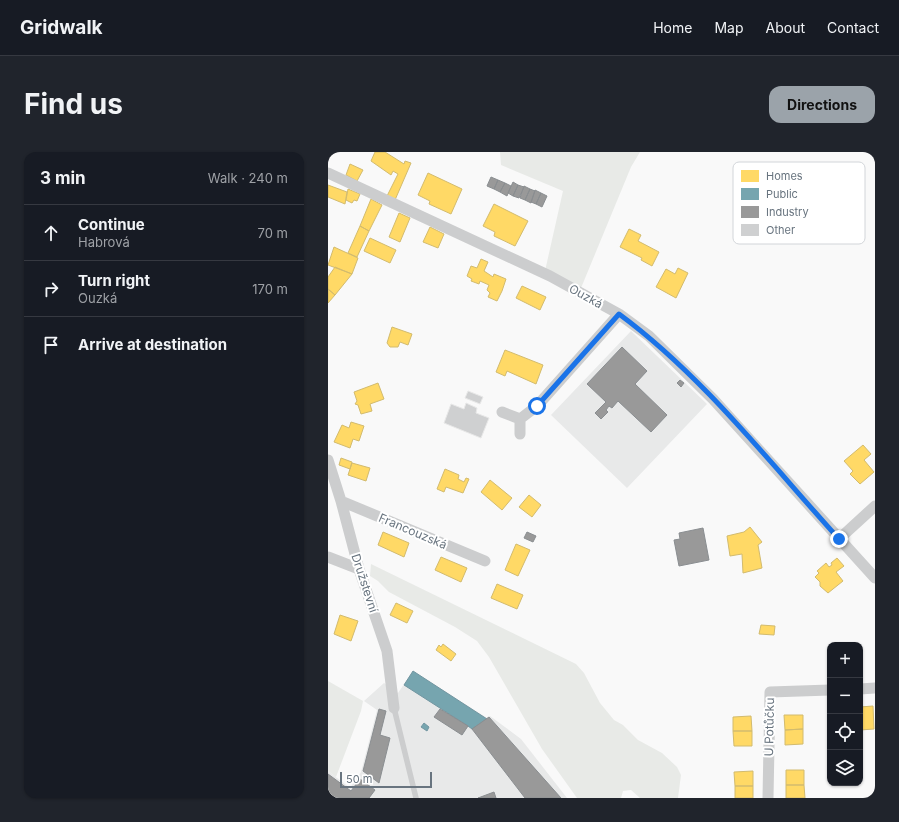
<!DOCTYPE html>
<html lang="en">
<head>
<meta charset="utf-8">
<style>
	:root { --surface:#171b24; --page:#20242c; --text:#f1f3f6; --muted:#9ea1a6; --line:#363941; --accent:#9ba3aa }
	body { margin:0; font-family:Inter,sans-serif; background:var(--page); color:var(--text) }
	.controls { position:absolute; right:12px; bottom:12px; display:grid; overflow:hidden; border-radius:8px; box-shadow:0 1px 3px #0004 }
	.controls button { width:36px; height:36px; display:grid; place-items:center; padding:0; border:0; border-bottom:1px solid var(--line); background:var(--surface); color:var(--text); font:20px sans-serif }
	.scale { position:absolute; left:12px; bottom:10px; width:92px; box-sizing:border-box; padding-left:4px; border:2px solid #68747f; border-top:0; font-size:11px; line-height:14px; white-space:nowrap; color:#68747f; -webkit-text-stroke:3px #fff; paint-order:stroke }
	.stop { position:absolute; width:12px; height:12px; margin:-9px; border:3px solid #1a73e8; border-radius:50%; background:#fff }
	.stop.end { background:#1a73e8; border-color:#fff; box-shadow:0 1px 4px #0008 }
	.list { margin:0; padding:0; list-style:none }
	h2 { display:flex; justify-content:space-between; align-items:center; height:52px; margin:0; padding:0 16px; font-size:17px }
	h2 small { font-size:13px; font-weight:400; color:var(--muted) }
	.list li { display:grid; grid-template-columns:26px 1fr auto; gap:12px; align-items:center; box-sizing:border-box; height:56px; padding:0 16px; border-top:1px solid var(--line) }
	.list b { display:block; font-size:15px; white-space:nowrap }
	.list p { margin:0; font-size:13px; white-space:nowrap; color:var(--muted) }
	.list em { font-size:13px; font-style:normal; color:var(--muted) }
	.icon { flex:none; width:22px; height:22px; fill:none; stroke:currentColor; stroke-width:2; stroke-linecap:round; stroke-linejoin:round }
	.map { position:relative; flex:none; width:547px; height:646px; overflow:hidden; border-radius:12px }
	header { display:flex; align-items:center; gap:24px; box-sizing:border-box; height:56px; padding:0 20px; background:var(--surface); border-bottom:1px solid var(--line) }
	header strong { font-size:19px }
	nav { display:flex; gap:22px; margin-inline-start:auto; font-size:14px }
	.intro { display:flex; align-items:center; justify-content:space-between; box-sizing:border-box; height:96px; padding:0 24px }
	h1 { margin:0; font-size:28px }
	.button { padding:10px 18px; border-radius:12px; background:var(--accent); color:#111; font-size:14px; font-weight:700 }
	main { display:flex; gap:24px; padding:0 24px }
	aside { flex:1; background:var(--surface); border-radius:12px; box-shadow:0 1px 3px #0004 }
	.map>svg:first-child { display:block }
	.built { fill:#e8e9e9 }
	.green { fill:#e8eae7 }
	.homes { fill:#ffd966; stroke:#d2bb6e }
	.public { fill:#76a5af; stroke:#7296a1 }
	.industry { fill:#999; stroke:#8a8e91 }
	.building { fill:#cfd0d1; stroke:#e8e8e8 }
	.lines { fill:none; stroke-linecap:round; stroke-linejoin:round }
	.service { stroke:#cccdce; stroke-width:5.5 }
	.minor { stroke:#cccdce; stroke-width:11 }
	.route { stroke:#1a73e8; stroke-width:5 }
	.labels { text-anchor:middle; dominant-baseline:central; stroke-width:4; stroke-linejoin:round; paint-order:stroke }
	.street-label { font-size:12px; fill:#68747f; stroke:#fff }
	.key { fill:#fff; stroke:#d2d5d9; stroke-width:1 }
	.key-label { font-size:11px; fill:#68747f }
</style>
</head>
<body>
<header>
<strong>Gridwalk</strong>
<nav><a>Home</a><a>Map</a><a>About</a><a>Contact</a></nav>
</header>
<div class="intro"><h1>Find us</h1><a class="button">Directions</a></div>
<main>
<aside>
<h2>3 min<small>Walk · 240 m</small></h2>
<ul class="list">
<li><svg class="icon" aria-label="ahead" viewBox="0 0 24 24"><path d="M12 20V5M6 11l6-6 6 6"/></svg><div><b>Continue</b><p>Habrová</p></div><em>70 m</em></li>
<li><svg class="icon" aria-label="right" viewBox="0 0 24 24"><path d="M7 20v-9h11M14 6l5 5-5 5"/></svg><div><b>Turn right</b><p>Ouzká</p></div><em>170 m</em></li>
<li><svg class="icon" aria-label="arrive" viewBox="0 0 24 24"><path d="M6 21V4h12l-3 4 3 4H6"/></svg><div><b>Arrive at destination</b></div></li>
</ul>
</aside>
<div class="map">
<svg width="547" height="646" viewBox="0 0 547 646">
	<rect width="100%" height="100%" fill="#f9f9f9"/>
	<path class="built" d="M 303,179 L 379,252 L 299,336 L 223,263 Z
		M 85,519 L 159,566 L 162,564 L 193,587 L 239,646 L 0,646 L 0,619 L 22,636 L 33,620 L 49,558 L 36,549 L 56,531 L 70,541 Z"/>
	<path class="green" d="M 172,0 L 312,0 L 303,15 L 253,136 L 217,119 L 235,39 L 173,13 Z
		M 43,412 L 248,512 L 256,521 L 272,551 L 286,568 L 295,573 L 310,588 L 334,601 L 349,615 L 353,623 L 350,646 L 312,646 L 303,638 L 295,639 L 293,646 L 249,646 L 214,597 L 161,505 L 149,489 L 127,475 L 61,440 L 50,429 L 42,424 Z
		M 0,529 L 35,549 L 33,559 L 8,625 L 0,619 Z"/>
	<path class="homes" d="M 47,0 L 57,0 L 76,12 L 77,9 L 83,11 L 67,48 L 59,44 L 70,22 L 65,19 L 63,23 L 43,9 Z
		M 22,12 L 35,18 L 29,29 L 18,23 Z
		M 100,21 L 134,37 L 123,62 L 101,52 L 102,49 L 90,43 Z
		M 0,33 L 19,40 L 17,52 L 0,45 Z
		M 20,37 L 32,42 L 29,49 L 26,48 L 24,51 L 18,48 Z
		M 43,47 L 54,53 L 41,79 L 32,74 Z
		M 166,52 L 200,69 L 187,94 L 166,84 L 167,80 L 155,74 Z
		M 71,61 L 82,66 L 72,90 L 61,85 Z
		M 32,74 L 41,79 L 29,105 L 20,101 Z
		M 102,75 L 116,82 L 110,96 L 95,90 Z
		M 301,77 L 313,83 L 310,89 L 331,100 L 324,114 L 313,108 L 314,106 L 292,95 Z
		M 42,86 L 68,98 L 62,111 L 36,99 Z
		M 6,95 L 30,106 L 24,122 L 0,113 Z
		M 153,107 L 160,110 L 156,119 L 165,125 L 166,122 L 178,127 L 174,139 L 169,149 L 160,145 L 162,141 L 159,138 L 161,133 L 152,129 L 151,132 L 143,129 L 144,127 L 139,124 L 143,114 L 149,116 Z
		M 7,115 L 24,122 L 7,143 L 0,137 L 0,125 Z
		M 350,116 L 360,121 L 348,146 L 328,135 L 338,117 L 347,122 Z
		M 194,134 L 218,145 L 212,158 L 188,146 Z
		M 0,137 L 7,143 L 0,151 Z
		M 64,175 L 84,182 L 80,193 L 72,190 L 70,195 L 62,195 L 59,191 Z
		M 177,198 L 215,213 L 208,232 L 179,219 L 177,224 L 168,220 Z
		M 50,231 L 56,247 L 42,252 L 44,259 L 33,262 L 30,253 L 27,252 L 29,249 L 26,240 Z
		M 23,270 L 36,274 L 31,289 L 25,287 L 22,296 L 6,290 L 14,273 L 21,276 Z
		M 535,293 L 543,302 L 536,308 L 546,320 L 532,332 L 522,322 L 525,319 L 516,309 Z
		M 13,306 L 24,310 L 22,317 L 11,313 Z
		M 24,311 L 42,316 L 38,329 L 20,323 Z
		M 117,317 L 131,323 L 130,327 L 136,330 L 138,326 L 141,327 L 135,341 L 118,335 L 116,340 L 109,337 Z
		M 162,328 L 184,346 L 174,358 L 153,340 Z
		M 201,343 L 213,353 L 204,365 L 191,355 Z
		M 422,375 L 434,390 L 430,393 L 434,416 L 415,421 L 414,402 L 402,404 L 399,384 L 416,380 Z
		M 55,380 L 81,391 L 76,405 L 50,393 Z
		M 188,392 L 202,398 L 190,424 L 177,418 Z
		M 113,405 L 139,416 L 133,430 L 107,418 Z
		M 509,406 L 516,414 L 508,420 L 515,429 L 500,441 L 492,434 L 492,430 L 487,425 L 491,421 L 489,419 L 498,411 L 501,415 L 504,413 L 503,411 Z
		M 169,432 L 195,443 L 189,457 L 163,446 Z
		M 68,451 L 85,459 L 79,471 L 62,463 Z
		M 12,463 L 30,469 L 23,489 L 6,482 Z
		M 433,473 L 447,474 L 446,483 L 431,482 Z
		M 115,492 L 128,502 L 123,509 L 108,498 L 111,493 L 113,495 Z
		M 545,554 L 546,577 L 532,578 L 532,555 Z
		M 456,563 L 475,563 L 475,577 L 457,578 Z
		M 423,564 L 424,579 L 405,579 L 405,565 Z
		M 475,577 L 475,592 L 457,593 L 457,578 Z
		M 405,579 L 424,579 L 424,594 L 406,594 Z
		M 458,618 L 476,618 L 476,633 L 458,633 Z
		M 425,619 L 425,634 L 407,634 L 406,620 Z
		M 458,633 L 476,633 L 477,646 L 458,646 Z
		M 407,634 L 425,634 L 425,646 L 407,646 Z"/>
	<path class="public" d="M 85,519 L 159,567 L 144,577 L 140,574 L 76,533 Z
		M 96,571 L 101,575 L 99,579 L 93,575 Z"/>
	<path class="industry" d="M 163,25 L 170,28 L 166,37 L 159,34 Z
		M 170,28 L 177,31 L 172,40 L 166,37 Z
		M 185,30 L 190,33 L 185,44 L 180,41 Z
		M 177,31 L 183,34 L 179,44 L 172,40 Z
		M 190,33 L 196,35 L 191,46 L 185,44 Z
		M 196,34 L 202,37 L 197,48 L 192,46 Z
		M 202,37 L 207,39 L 203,51 L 197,48 Z
		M 207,38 L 213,41 L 208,52 L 203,50 Z
		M 213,41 L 219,44 L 214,55 L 208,52 Z
		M 294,195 L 319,219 L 307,232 L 339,263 L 323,280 L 290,249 L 284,256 L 281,254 L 278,258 L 280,260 L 273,267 L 267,261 L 278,250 L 259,232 Z
		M 352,228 L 356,231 L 353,235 L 349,231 Z
		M 375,376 L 381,408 L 351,414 L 346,388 L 352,387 L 351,381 Z
		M 199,380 L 208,384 L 205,390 L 196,386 Z
		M 51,557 L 58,559 L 52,583 L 62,586 L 51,631 L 35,619 Z
		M 112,557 L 140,574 L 134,583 L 106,565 Z
		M 161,565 L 233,646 L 197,646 L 144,577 Z
		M 0,622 L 23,639 L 32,627 L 47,638 L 41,646 L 0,646 Z
		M 166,640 L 168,646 L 150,646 Z"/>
	<path class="building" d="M 140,239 L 155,245 L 152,252 L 137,246 Z
		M 138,251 L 149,256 L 148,261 L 161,266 L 153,286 L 116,271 L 123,252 L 136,257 Z"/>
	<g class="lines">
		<path class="service" d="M 66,556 L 88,646"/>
		<path class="minor" d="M 0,21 L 222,124 L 291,162 L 321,184 L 385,247 L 547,426
			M 174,260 L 192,267
			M 192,282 L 192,267 L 209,254 L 291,162
			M 0,308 L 13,349 L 31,417 L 59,499 L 66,556
			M 13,349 L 157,409
			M 511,387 L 547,354
			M 0,405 L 31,417
			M 532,537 L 547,536
			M 440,646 L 442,540 L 502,538"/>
	</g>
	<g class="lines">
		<path class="route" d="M 209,254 L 291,162 C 374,223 442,311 511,387"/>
	</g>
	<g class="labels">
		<g class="street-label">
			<text transform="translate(258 144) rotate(29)">Ouzká</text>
			<text transform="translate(85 379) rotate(23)">Francouzská</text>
			<text transform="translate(37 431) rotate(72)">Družstevní</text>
			<text transform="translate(441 575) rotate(-89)">U Potůčku</text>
		</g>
	</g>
	<rect x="405" y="10" width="132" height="82" rx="6" class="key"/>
	<rect x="413" y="18" width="18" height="12" fill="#ffd966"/>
	<rect x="413" y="36" width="18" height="12" fill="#76a5af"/>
	<rect x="413" y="54" width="18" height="12" fill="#999"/>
	<rect x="413" y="72" width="18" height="12" fill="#cfd0d1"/>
	<g class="key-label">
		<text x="438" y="28">Homes</text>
		<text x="438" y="46">Public</text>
		<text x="438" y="64">Industry</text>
		<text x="438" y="82">Other</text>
	</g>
</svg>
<div class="controls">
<button>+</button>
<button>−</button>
<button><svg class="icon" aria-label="locate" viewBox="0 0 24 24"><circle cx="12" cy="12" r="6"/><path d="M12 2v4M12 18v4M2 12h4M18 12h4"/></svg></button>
<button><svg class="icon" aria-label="layers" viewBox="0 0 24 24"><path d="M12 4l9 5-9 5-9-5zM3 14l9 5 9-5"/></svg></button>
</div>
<div class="scale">50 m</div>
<div class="stop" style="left:209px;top:254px"></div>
<div class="stop end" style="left:511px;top:387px"></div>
</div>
</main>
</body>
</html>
